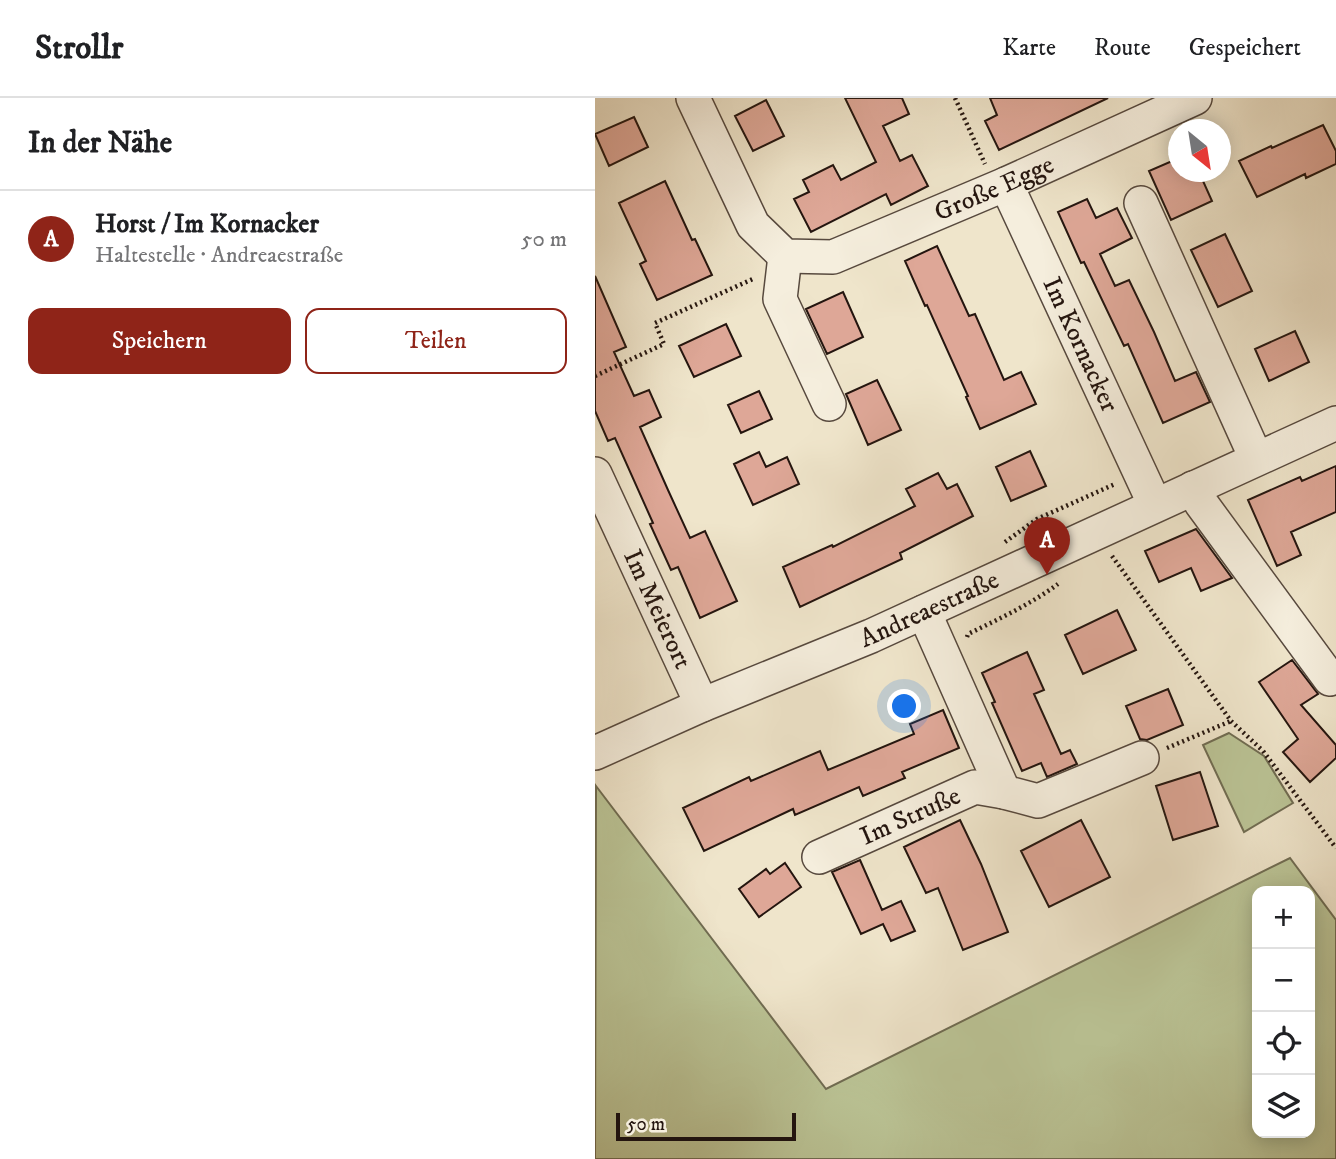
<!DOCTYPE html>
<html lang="de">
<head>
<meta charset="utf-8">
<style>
	:root { --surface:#fff; --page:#f2f2f2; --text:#202124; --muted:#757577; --line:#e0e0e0; --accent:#8f2418 }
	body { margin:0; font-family:"IM FELL DW Pica",serif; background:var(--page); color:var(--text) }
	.controls { position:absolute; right:21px; bottom:21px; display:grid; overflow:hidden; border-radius:14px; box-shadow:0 4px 18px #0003 }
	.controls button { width:63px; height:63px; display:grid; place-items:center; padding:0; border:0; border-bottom:2px solid var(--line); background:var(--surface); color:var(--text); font:35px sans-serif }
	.compass { position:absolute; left:573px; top:21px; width:63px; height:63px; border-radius:50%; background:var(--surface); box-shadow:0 4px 18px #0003; rotate:150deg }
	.scale { position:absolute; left:21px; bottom:18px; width:180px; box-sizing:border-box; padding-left:7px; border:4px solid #24150f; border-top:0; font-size:19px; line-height:24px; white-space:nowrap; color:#24150f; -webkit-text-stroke:5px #f5eedd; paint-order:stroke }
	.you { position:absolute; left:310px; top:609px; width:24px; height:24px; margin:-18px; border:5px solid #fff; border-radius:50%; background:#1a73e8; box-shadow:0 0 0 10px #1a73e833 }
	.badge { display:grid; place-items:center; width:46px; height:46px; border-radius:50%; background:var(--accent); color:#fff; font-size:23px; font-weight:700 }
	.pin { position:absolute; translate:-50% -58px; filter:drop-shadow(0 2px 4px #0008) }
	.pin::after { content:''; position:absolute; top:37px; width:24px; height:21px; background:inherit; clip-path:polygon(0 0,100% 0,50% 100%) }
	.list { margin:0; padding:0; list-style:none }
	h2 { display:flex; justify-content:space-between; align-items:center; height:91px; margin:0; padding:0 28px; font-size:30px }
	h2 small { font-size:23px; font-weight:400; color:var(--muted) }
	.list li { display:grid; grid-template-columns:46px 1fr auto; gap:21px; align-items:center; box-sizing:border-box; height:98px; padding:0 28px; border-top:2px solid var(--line) }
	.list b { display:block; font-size:26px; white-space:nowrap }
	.list p { margin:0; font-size:23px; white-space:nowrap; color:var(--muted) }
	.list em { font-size:23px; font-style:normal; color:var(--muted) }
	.actions { display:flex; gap:14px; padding:21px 28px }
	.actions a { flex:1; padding:16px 0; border:2px solid var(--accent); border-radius:14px; text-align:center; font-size:24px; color:var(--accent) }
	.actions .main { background:var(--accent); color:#fff }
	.icon { flex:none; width:38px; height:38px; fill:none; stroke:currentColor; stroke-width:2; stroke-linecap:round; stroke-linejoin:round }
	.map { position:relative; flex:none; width:741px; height:1061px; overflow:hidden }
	header { display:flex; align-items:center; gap:42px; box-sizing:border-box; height:98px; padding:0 35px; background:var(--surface); border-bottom:2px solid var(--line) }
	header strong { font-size:33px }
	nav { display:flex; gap:38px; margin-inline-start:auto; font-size:24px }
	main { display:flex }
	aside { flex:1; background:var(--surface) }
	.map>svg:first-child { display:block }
	.green { fill:#bbc496; stroke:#706c52; stroke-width:2; fill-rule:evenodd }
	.building { fill:#dea797; stroke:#24150f; stroke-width:2 }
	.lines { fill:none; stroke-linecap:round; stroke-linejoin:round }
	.minor-casing { stroke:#57493e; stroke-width:36 }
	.path { stroke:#24150f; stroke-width:4.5; stroke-dasharray:2 3.5; stroke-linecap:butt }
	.minor { stroke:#f5eedd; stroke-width:33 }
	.labels { text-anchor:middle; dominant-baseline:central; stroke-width:5; stroke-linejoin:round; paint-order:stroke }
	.street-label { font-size:26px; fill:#24150f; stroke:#f5eedd }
</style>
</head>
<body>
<header>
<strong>Strollr</strong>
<nav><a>Karte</a><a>Route</a><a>Gespeichert</a></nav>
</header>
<main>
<aside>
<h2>In der Nähe<small></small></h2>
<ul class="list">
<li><span class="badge">A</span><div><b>Horst / Im Kornacker</b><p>Haltestelle · Andreaestraße</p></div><em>50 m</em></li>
</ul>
<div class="actions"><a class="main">Speichern</a><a>Teilen</a></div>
</aside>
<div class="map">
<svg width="741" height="1061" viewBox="0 0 741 1061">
	<rect width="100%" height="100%" fill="#efe5cb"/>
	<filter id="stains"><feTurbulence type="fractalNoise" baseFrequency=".00286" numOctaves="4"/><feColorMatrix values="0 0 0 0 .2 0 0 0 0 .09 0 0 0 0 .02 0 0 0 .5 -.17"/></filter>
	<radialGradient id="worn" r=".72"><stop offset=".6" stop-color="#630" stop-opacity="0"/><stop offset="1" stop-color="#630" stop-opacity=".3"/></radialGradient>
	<path class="green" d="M 634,635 L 669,658 L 698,705 L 649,734 L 608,647 Z
		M 1,688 L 231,991 L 695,760 L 741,822 L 741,1061 L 0,1061 ZM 715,793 L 715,1035 L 662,1035 L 662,793 Z"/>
	<path class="building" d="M 250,0 L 307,0 L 314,16 L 288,28 L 305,63 L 317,57 L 333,88 L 296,107 L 291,96 L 216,134 L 199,101 L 214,94 L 208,82 L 238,67 L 246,82 L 281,64 Z
		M 395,0 L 513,0 L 404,52 L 390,23 L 402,17 Z
		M 171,2 L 189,38 L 158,53 L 140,18 Z
		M 39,19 L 53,49 L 14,68 L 0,36 Z
		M 728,27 L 741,53 L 741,66 L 711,80 L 710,76 L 662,99 L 644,63 L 676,48 L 677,50 Z
		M 584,60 L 584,74 L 604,74 L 617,103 L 576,122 L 554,73 Z
		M 70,83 L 97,142 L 100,141 L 117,177 L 62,202 L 45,166 L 51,163 L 24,105 Z
		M 492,101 L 501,120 L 522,110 L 537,140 L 505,156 L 520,188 L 534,182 L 559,234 L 580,283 L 601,274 L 615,304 L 568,325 L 533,246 L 529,248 L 489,164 L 486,165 L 463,114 Z
		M 630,136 L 657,193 L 623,209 L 596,152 Z
		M 342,148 L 374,218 L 380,216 L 409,282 L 426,274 L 441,306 L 385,331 L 371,299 L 373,298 L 332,207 L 330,208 L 310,163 Z
		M 0,178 L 31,249 L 19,254 L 39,298 L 54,292 L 66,319 L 45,329 L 73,392 L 95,440 L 110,433 L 142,503 L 105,520 L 83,469 L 76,472 L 55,426 L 58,425 L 20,340 L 13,343 L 0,313 Z
		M 248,194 L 268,239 L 232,256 L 211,211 Z
		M 131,226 L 146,258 L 99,279 L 84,248 Z
		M 700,233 L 714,264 L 674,283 L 660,251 Z
		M 282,282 L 306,332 L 273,347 L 251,296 Z
		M 164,293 L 177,321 L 146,335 L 133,307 Z
		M 435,353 L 451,388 L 416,403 L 401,369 Z
		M 164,354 L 171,369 L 192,359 L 204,386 L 158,407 L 139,366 Z
		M 741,368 L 741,414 L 696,434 L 706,457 L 682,468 L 653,402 L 705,379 L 707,383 Z
		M 343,375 L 352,391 L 362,386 L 378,418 L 305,455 L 307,461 L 205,509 L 188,469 L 237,447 L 238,449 L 320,408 L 311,391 Z
		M 601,431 L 637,480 L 606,493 L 596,470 L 564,484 L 550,453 Z
		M 522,512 L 541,552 L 488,576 L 470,537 Z
		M 432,554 L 449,592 L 439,596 L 466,656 L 475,652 L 482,666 L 452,679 L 446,665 L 427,673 L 397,605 L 400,604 L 387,575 Z
		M 697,562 L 723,596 L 706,607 L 741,647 L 741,660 L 715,684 L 688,654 L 703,641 L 664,584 Z
		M 573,591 L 588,627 L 552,642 L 545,641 L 531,608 Z
		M 348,612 L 364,650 L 307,674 L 310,680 L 268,698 L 264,689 L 200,717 L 198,711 L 109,753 L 88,710 L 154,679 L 156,683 L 225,653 L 233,672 L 319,636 L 315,626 Z
		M 605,674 L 623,728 L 578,742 L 561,688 Z
		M 365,722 L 386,766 L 413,834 L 368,852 L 343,790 L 331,795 L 309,749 Z
		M 486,722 L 515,779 L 454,809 L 426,753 Z
		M 265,762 L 287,812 L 306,803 L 320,833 L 296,843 L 288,826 L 266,836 L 237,774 Z
		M 190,765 L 206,789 L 164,819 L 144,791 L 171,771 L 175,776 Z"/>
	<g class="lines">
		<g class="minor-casing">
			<g id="minor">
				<path id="s1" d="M 98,0 L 158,127 L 190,158 L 238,159 L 411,86 L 600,0"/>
				<path id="s2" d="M 411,86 L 560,407"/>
				<path d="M 546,105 L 661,360"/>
				<path d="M 190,158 L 185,201 L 234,306"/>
				<path id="s3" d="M 0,376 L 107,607"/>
				<path d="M 598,390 L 606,405 L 735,581"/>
				<path d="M 329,514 L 409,694"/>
				<path id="s4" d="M 0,655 L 107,607 L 276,538 L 741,325"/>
				<path id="s5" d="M 224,759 L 380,689 L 409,694 L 443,703 L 547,660"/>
			</g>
		</g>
		<path class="path" d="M 360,0 L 390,66
			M 0,278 L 69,246 L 60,225 L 160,180
			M 410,444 L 442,421 L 520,386
			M 517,458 L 636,623 L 668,653 L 741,750
			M 372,539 L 373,536 C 404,521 436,506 463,486
			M 572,650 L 636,623"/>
		<use href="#minor" class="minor"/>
	</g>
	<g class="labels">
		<g class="street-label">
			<text stroke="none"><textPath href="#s1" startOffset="408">Große Egge</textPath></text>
			<text stroke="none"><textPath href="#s2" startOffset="177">Im Kornacker</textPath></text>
			<text stroke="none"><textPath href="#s3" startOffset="149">Im Meierort</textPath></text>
			<text stroke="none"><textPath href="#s4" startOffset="364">Andreaestraße</textPath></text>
			<text stroke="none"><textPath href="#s5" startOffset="100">Im Struße</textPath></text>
		</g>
	</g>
	<rect width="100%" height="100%" filter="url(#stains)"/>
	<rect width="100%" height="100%" fill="url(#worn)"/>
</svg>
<div class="controls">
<button>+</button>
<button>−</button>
<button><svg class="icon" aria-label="locate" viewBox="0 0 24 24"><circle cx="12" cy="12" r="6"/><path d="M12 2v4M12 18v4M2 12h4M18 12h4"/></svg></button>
<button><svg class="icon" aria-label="layers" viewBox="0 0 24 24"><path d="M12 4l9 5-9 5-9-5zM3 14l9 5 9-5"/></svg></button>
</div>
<svg class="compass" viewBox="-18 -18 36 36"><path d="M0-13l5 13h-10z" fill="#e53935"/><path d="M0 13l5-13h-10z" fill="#757577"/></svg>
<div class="scale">50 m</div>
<div class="you"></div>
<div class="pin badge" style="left:452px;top:477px">A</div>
</div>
</main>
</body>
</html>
